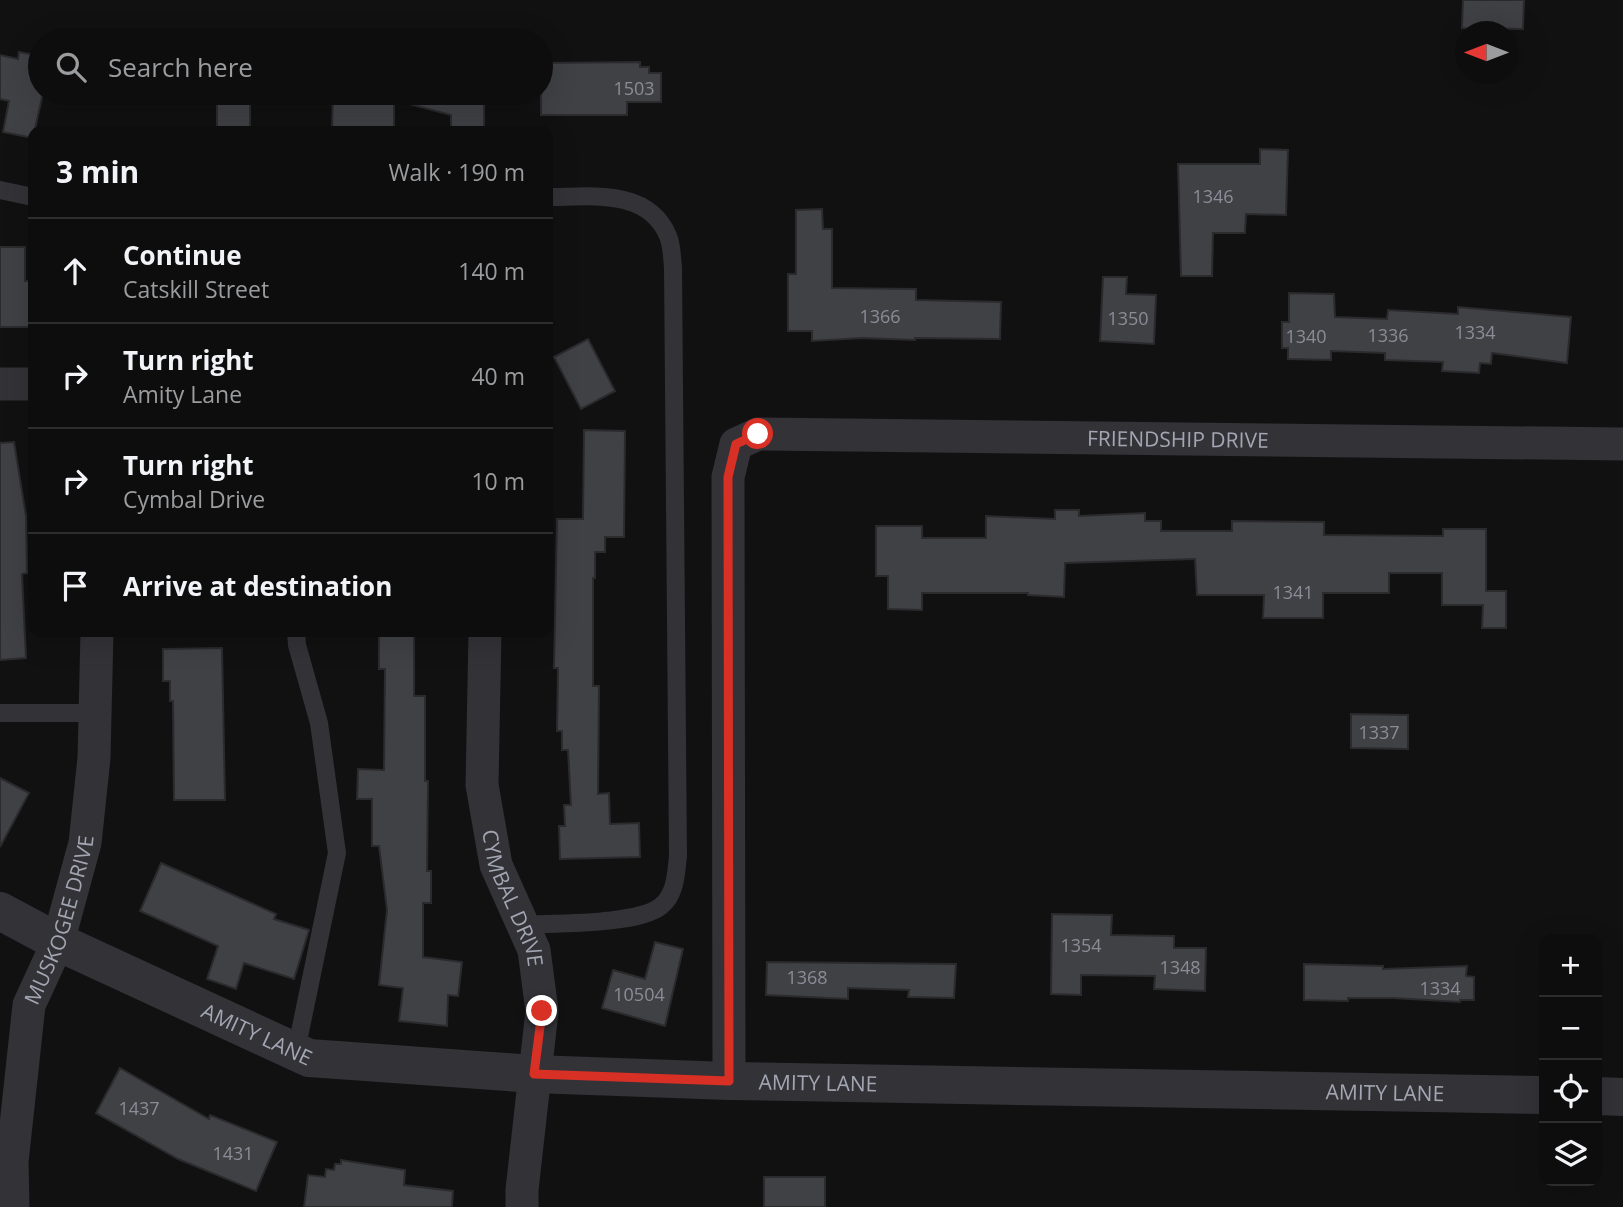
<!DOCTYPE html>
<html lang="en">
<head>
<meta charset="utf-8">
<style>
	:root { --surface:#0d0d0e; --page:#1b1b1c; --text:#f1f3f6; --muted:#9a9c9e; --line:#2d2d2e }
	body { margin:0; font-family:"Open Sans",sans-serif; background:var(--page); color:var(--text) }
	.controls { position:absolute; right:21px; bottom:21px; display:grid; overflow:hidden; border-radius:14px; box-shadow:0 7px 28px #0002 }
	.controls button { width:63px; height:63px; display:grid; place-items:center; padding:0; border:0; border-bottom:2px solid var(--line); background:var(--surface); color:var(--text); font:35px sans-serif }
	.compass { position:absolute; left:1455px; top:21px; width:63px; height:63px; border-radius:50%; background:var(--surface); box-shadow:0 7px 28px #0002; rotate:270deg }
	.stop { position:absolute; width:21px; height:21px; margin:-16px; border:5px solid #d93025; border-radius:50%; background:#fff }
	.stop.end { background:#d93025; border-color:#fff; box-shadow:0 2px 7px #0008 }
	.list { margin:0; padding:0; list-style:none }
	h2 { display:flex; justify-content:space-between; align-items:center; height:91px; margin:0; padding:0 28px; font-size:30px }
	h2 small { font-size:23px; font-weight:400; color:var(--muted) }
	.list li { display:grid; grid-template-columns:46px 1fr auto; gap:21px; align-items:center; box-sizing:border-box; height:105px; padding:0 28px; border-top:2px solid var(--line) }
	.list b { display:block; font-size:26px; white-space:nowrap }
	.list p { margin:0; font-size:23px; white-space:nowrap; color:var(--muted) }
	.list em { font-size:23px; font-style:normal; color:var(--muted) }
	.icon { flex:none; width:38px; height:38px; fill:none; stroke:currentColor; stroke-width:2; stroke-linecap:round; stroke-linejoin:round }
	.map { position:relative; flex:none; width:1623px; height:1207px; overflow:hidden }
	.search { position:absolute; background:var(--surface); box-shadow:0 7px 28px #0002; left:28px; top:28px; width:525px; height:77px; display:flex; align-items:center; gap:18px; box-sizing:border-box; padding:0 24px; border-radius:38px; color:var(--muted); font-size:26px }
	.panel { position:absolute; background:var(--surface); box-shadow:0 7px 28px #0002; left:28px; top:126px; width:525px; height:511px; border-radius:14px }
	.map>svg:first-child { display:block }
	.building { fill:#404145; stroke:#2b2b2e; stroke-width:2 }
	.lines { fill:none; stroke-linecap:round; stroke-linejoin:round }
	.service { stroke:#323237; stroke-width:18 }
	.minor { stroke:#323237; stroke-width:33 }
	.tertiary { stroke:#323237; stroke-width:38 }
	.route { stroke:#d93025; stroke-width:9 }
	.labels { text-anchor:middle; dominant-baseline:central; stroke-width:6; stroke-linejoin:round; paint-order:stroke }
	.number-label { font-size:18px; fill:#8a8d97 }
	.street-label { font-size:21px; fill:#a3a6b2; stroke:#0c0c0d }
</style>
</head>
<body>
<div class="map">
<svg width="1623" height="1207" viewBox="0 0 1623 1207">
	<rect width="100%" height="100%" fill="#111112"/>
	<path class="building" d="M 1463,0 L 1524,0 L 1523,29 L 1462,28 Z
		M 19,52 L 40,56 L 40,93 L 43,93 L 33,138 L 3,132 L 9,101 L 0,99 L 0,55 L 18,59 Z
		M 640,62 L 640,67 L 649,67 L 649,73 L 661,73 L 661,102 L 627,102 L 627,115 L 541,115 L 541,63 Z
		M 217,93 L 250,93 L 250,131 L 217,131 Z
		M 333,93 L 394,93 L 394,131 L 332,131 Z
		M 399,93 L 484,93 L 484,131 L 451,131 L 451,115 L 398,101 Z
		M 1260,149 L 1288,150 L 1286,215 L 1246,214 L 1245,233 L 1213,233 L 1212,276 L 1181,276 L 1178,164 L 1260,164 Z
		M 822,209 L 823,229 L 832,229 L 832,288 L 916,289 L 916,300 L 1001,302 L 1000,339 L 915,338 L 915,340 L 862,338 L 812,341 L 812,331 L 788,331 L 788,274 L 796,274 L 796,210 Z
		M 0,247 L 25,247 L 25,281 L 33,281 L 33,327 L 0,327 Z
		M 1103,277 L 1127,277 L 1126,294 L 1156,295 L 1154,344 L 1100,341 Z
		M 1289,293 L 1334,294 L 1335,317 L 1387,319 L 1388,310 L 1458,314 L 1458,307 L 1571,317 L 1567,363 L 1492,353 L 1491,364 L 1480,363 L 1479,373 L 1442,371 L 1443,362 L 1385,360 L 1385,353 L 1331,351 L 1331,360 L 1288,359 L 1288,348 L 1282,348 L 1282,322 L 1289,322 Z
		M 588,339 L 615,391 L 581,409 L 554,357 Z
		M 584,430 L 625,431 L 624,537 L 605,537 L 605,552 L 595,552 L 595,578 L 593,578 L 593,686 L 599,686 L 598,794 L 609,793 L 610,824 L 639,823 L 640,857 L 560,859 L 559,826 L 565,826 L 564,805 L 571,805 L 568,750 L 562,750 L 562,731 L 557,731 L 558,668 L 554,668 L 557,519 L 583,519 Z
		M 14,442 L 26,516 L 27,573 L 22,574 L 26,658 L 0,660 L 0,443 Z
		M 1055,510 L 1079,510 L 1079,516 L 1145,513 L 1145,521 L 1161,521 L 1161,531 L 1232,531 L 1232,521 L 1324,522 L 1324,535 L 1443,536 L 1443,529 L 1486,529 L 1486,591 L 1506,591 L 1506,628 L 1482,628 L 1483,605 L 1442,605 L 1442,573 L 1389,573 L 1389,593 L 1323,593 L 1323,618 L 1263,618 L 1264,595 L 1197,595 L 1195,559 L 1065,563 L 1064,597 L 1028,595 L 1028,593 L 922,593 L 922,610 L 888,609 L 888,576 L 876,576 L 876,526 L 922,526 L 922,538 L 986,538 L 986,516 L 1055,519 Z
		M 379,632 L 414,632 L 414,696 L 425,696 L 425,781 L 428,781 L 427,871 L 431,871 L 431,903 L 423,903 L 423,957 L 462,962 L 458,996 L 448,995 L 447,1026 L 399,1021 L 403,988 L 379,985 L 387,910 L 379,846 L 372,846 L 372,799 L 357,799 L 358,769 L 384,770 L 385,669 L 379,669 Z
		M 222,648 L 225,800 L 174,800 L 173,701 L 170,701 L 170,681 L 163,681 L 163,649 Z
		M 1351,714 L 1408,715 L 1408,749 L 1351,748 Z
		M 0,778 L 29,793 L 0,847 Z
		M 161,863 L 276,914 L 274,919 L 309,930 L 294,979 L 244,963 L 236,989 L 207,979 L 218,946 L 140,911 Z
		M 1052,914 L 1112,915 L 1111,935 L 1174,936 L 1174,948 L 1206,948 L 1205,991 L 1154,989 L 1155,976 L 1081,975 L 1081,995 L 1051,994 Z
		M 655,942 L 683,949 L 665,1026 L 602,1008 L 613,970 L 645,979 Z
		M 767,962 L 956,964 L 954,998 L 908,997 L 909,990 L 848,988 L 848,999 L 766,995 Z
		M 1304,964 L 1383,966 L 1383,969 L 1467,966 L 1466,976 L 1474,977 L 1474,1000 L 1460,1000 L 1460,1002 L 1393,998 L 1348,998 L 1348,1001 L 1304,1000 Z
		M 120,1068 L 209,1119 L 210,1115 L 277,1142 L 256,1191 L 178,1159 L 96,1113 Z
		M 341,1160 L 405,1170 L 404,1185 L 453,1191 L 452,1207 L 304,1207 L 308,1175 L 325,1177 L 326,1169 L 334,1170 L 335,1164 L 341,1164 Z
		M 764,1177 L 825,1177 L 825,1207 L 764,1207 Z"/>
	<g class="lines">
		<path class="service" d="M 0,190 L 33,197
			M 0,713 L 95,713
			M 522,925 C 555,923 638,925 661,906 C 676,894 676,873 678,856 L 673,268 C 672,258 672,245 668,236 C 648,188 590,197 548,197
			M 296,1051 L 337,853 L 319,723 L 297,645 L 296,632"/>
		<g class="minor">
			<path d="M 0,384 L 33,384"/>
			<path id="s1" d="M 485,632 L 482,785 L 496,865 L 534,950 L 542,1011 L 522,1190 L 522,1207"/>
			<path id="s2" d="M 729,1081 L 728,477 L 736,444 L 758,434 L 1623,444"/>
			<path id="s3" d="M 13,1207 L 12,1162 L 29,1005 L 58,942 L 85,843 L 94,758 L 97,632"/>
		</g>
		<g class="tertiary">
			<path id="s4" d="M 0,911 L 58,942 L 309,1058 L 534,1074 L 729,1081 L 1544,1095"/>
			<path d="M 1597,1096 L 1623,1097"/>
		</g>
	</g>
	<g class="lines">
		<path class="route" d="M 542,1011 L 534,1074 L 729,1081 L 728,477 L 736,444 L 758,434"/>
	</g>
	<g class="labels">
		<g class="number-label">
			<text x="634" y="88">1503</text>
			<text x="1213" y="196">1346</text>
			<text x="880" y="316">1366</text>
			<text x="1128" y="318">1350</text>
			<text x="1475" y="332">1334</text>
			<text x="1388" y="335">1336</text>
			<text x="1306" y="336">1340</text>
			<text x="1293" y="592">1341</text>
			<text x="1379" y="732">1337</text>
			<text x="1081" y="945">1354</text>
			<text x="1180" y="967">1348</text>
			<text x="807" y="977">1368</text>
			<text x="1440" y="988">1334</text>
			<text x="639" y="994">10504</text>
			<text x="139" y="1108">1437</text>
			<text x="233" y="1153">1431</text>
		</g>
		<g class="street-label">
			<text stroke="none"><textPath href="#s2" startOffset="1082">FRIENDSHIP DRIVE</textPath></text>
			<text stroke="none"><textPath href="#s1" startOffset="271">CYMBAL DRIVE</textPath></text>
			<text stroke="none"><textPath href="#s3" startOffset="294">MUSKOGEE DRIVE</textPath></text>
			<text stroke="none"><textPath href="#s4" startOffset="285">AMITY LANE</textPath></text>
			<text stroke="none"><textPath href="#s4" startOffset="852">AMITY LANE</textPath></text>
			<text stroke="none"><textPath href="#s4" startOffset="1419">AMITY LANE</textPath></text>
		</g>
	</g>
</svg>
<div class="controls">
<button>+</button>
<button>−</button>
<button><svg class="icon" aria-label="locate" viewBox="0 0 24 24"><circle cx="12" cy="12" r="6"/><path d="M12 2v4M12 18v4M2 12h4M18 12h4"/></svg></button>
<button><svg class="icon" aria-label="layers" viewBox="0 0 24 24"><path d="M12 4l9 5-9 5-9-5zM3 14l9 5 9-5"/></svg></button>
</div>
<svg class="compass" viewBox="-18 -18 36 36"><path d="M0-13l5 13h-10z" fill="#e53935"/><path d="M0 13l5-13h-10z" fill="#9a9c9e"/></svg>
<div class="stop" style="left:758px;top:434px"></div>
<div class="stop end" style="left:542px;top:1011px"></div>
<div class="search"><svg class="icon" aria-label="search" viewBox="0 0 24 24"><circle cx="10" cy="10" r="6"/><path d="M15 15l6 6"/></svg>Search here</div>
<section class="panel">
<h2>3 min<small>Walk · 190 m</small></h2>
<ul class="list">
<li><svg class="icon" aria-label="ahead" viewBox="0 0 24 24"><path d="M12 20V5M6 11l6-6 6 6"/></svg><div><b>Continue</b><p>Catskill Street</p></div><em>140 m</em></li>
<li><svg class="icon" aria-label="right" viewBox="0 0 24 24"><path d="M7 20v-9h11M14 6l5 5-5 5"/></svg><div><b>Turn right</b><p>Amity Lane</p></div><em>40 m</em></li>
<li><svg class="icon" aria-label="right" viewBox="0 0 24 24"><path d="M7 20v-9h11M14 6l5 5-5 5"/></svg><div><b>Turn right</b><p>Cymbal Drive</p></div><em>10 m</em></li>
<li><svg class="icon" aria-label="arrive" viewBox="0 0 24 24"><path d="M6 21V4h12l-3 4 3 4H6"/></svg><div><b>Arrive at destination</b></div></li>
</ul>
</section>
</div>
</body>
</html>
